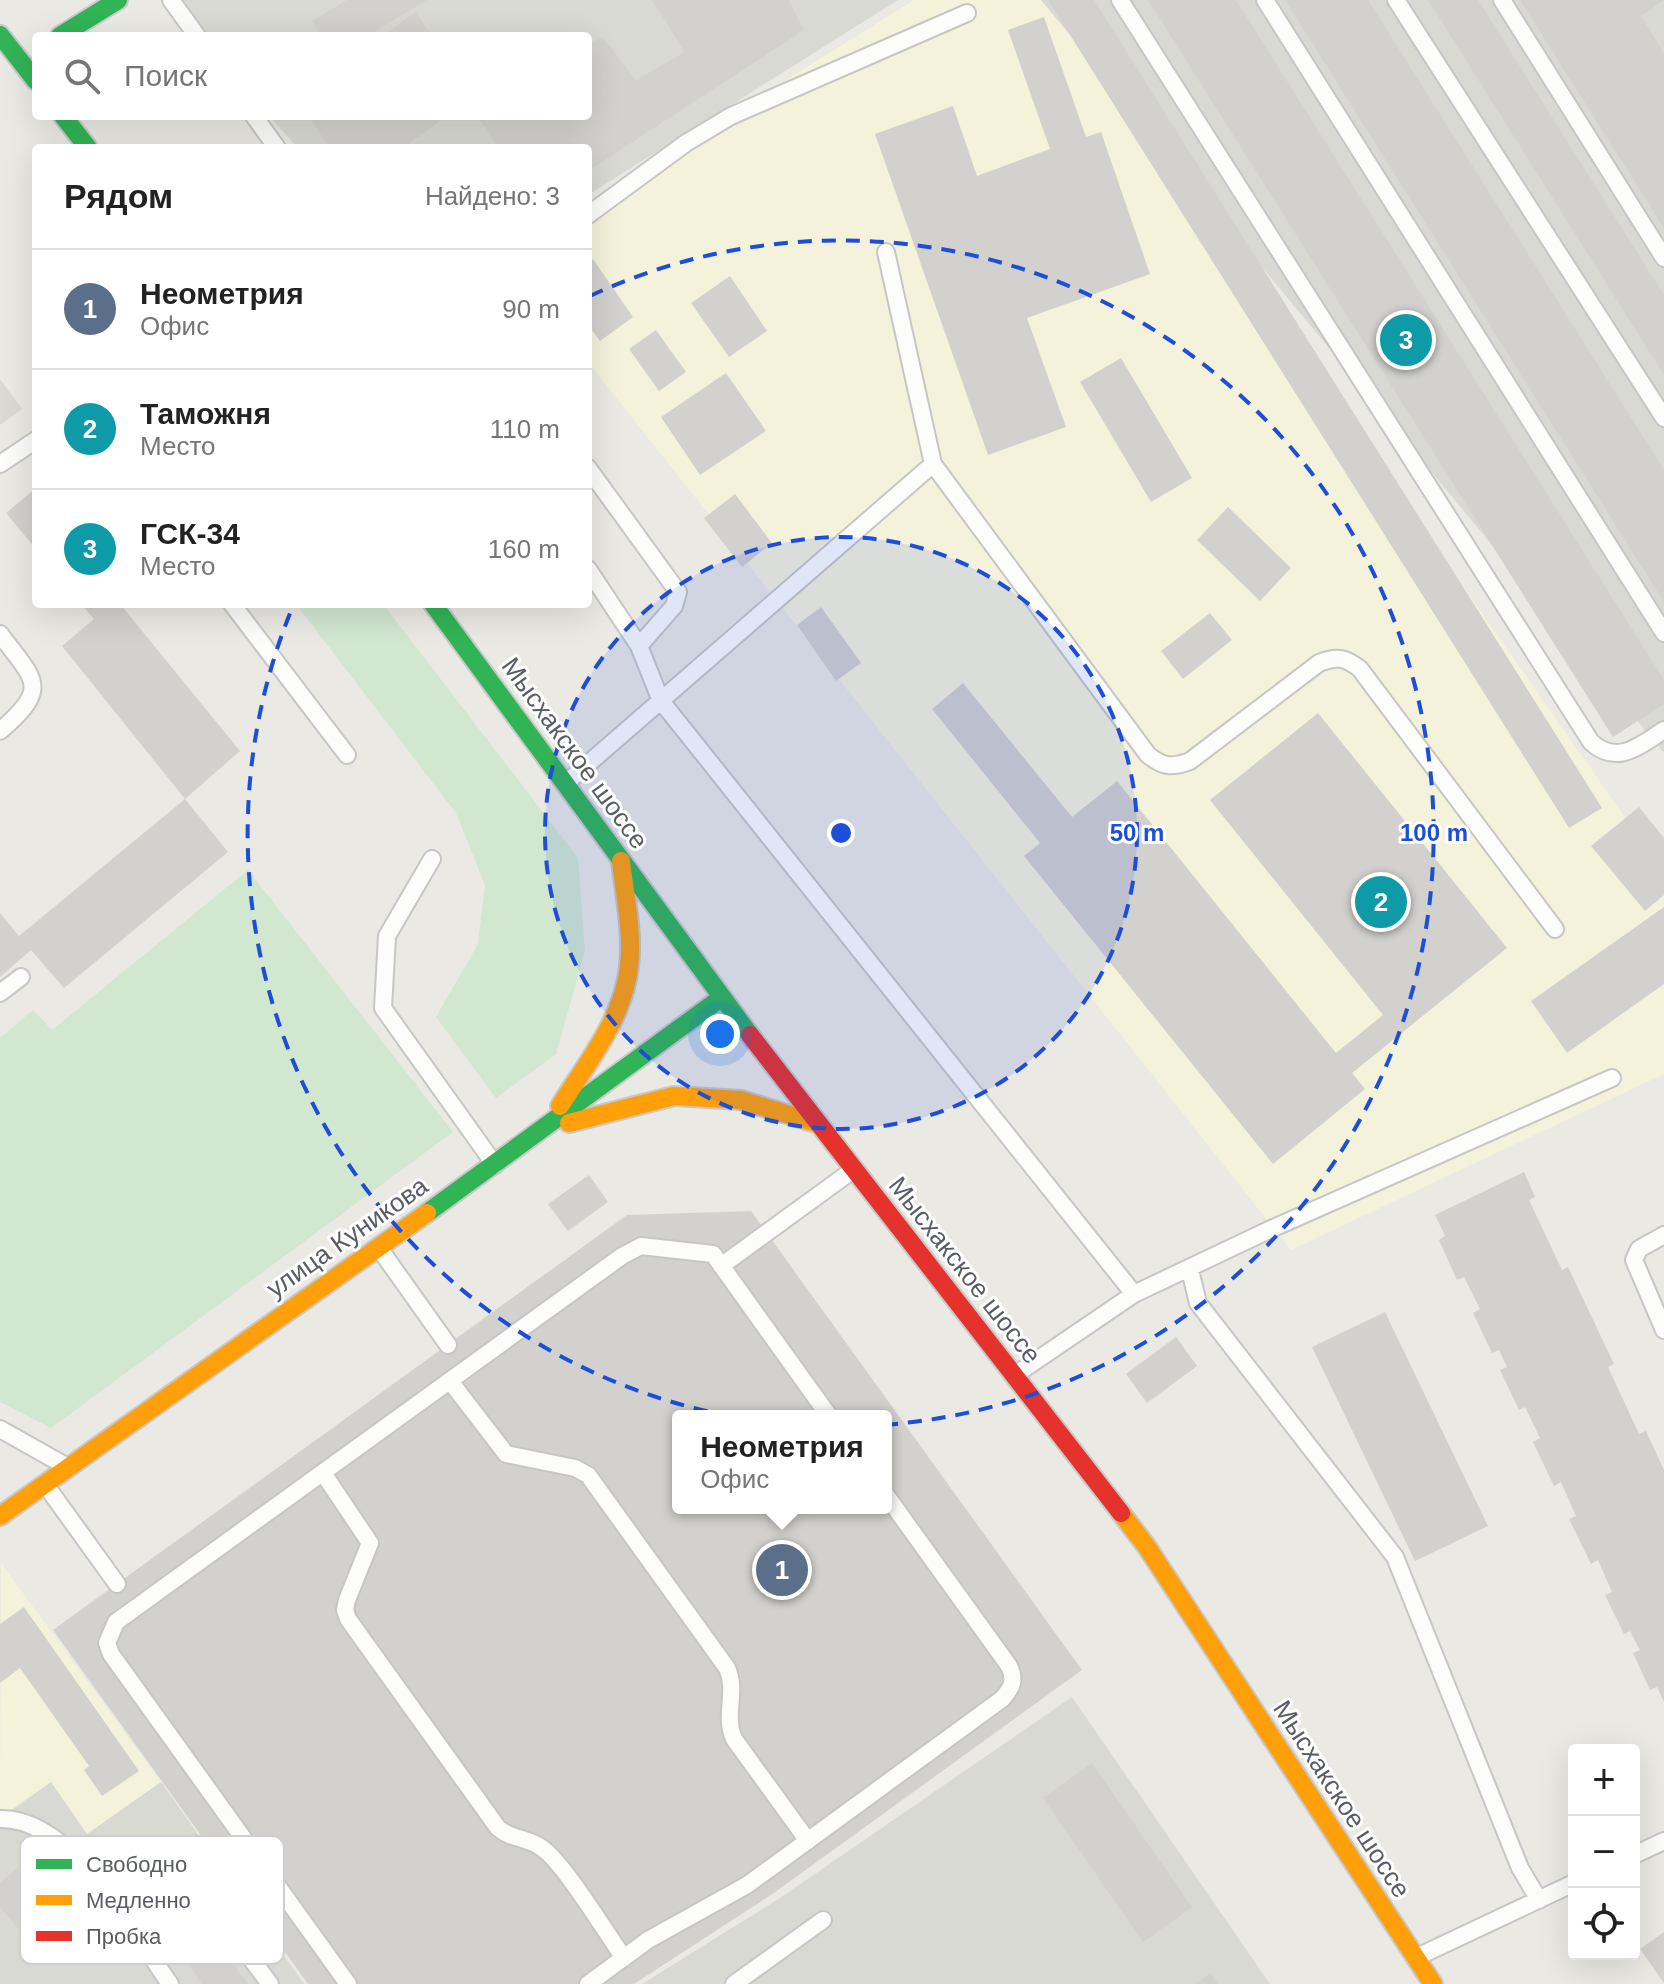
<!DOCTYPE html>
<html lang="ru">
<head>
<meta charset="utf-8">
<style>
	:root { --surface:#fff; --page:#f6f6f6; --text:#222; --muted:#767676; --line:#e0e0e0; --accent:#ea580c }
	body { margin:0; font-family:Arial,sans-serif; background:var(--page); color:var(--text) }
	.controls { position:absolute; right:24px; bottom:24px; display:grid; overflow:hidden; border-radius:8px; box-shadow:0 8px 32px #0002 }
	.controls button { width:72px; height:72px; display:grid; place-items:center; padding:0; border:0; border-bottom:2px solid var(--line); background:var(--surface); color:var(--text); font:40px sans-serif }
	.you { position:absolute; left:720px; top:1034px; width:28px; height:28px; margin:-20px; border:6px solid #fff; border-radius:50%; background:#1a73e8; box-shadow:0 0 0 12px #1a73e833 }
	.badge { display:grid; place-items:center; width:52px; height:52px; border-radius:50%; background:var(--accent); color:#fff; font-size:26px; font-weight:700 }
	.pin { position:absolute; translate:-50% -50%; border:4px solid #fff; box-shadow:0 2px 8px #0006 }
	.popup { position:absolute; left:672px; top:1410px; width:220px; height:104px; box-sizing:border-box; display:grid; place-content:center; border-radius:8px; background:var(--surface); filter:drop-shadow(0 2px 6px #0005); font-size:26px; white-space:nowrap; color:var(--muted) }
	.popup b { font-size:30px; color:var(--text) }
	.popup::after { content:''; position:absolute; left:50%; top:100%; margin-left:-16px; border:16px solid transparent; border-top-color:var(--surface) }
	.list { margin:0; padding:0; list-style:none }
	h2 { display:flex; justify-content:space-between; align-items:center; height:104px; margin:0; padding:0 32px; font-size:34px }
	h2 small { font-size:26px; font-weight:400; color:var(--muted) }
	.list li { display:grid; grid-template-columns:52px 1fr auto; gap:24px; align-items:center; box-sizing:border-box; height:120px; padding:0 32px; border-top:2px solid var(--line) }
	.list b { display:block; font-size:30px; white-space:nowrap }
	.list p { margin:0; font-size:26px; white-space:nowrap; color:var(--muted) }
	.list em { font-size:26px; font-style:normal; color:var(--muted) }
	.icon { flex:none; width:44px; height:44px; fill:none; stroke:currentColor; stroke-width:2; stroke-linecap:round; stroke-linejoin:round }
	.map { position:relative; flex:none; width:1664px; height:1984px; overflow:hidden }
	.search { position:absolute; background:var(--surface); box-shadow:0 8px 32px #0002; left:32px; top:32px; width:560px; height:88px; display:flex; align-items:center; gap:20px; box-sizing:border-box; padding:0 28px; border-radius:8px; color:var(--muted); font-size:30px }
	.panel { position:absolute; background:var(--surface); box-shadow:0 8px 32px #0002; left:32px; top:144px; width:560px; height:464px; border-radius:8px }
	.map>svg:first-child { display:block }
	.commercial { fill:#f5f2db }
	.industrial { fill:#d9d9d3 }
	.education { fill:#dbd9d1 }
	.green { fill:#d1e7d0 }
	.building { fill:#d2d1cd; fill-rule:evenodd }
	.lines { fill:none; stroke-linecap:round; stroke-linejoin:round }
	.lane-casing { stroke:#c6c7c5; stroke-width:20 }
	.fast-casing { stroke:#c7c8c7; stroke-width:22 }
	.slow-casing { stroke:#c7c8c7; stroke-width:22 }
	.jam-casing { stroke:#c7c8c7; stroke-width:22 }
	.lane { stroke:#fcfcfb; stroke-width:16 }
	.fast { stroke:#30b455; stroke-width:18 }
	.slow { stroke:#ff9f0a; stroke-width:18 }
	.jam { stroke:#e5322d; stroke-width:18 }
	.ring { fill:none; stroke:#1d4ed8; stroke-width:4; stroke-dasharray:14 10 }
	.labels { text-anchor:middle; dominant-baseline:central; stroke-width:6; stroke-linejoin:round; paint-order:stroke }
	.street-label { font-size:26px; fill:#595c62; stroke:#fff }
	.key { fill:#fff; stroke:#cdced0; stroke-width:2 }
	.key-label { font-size:22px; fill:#595c62 }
	.centre { fill:#1d4ed8; stroke:#fff; stroke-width:4 }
	.ring-label { font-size:24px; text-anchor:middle; font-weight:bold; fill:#1d4ed8; stroke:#fff; stroke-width:6; stroke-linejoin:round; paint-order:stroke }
</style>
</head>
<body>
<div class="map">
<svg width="1664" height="1984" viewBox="0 0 1664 1984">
	<rect width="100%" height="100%" fill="#eae9e3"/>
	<path class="commercial" d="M 914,0 L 1052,0 L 1664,873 L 1664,1074 L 1291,1250 L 588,362 L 588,204 Z
		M 1,1563 L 161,1782 L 87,1834 L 0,1818 Z"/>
	<path class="industrial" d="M 167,0 L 898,0 L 588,195 L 588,148 L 298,148 L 269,116 L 588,116 L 588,36 L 199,36 Z
		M 1041,0 L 1664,0 L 1664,753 Z
		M 1072,1697 L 1270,1984 L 642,1984 L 780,1898 Z
		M 51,1782 L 87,1834 L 161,1782 L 304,1984 L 0,1984 L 0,1818 Z"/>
	<path class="education" d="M 0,379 L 22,409 L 0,425 Z"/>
	<path class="green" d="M 296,604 L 383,604 L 578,858 L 585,951 L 556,1054 L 496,1098 L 436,1017 L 478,944 L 485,885 L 456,813 Z
		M 248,870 L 453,1132 L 51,1428 L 0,1402 L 0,1038 L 33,1010 L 52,1030 Z"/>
	<path class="building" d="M 347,0 L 427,0 L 367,36 L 321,36 L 312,21 Z
		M 652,0 L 789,0 L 804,30 L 588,171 L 588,148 L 498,148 L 480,120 L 487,116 L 588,116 L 588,46 L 602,37 L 636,80 L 685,52 Z
		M 1048,0 L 1094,0 L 1602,808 L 1569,828 Z
		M 1148,0 L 1236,0 L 1664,680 L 1664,704 L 1613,737 Z
		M 1285,0 L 1368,0 L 1664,470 L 1664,602 Z
		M 1428,0 L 1478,0 L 1664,295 L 1664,375 Z
		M 1520,0 L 1664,0 L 1641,16 L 1664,53 L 1664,228 Z
		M 416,12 L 432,36 L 382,36 Z
		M 1044,17 L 1086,137 L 1101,132 L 1150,274 L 1027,318 L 1066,427 L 988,455 L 875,134 L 953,106 L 977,176 L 1050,149 L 1008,30 Z
		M 308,116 L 447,116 L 402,148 L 330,148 Z
		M 593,259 L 633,317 L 600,341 L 588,325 L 588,263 Z
		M 730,276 L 767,331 L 729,357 L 691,303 Z
		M 656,330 L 686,372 L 659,391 L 629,349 Z
		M 1121,358 L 1192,478 L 1151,502 L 1080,382 Z
		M 726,373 L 766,431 L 700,475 L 661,417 Z
		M 36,488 L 36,549 L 6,513 Z
		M 735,494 L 772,543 L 742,567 L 704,518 Z
		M 1228,507 L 1291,568 L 1260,601 L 1197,540 Z
		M 81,604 L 120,604 L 240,751 L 185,799 L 62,646 L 94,619 Z
		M 821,607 L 861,663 L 836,681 L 797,625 Z
		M 1210,613 L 1232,640 L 1183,679 L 1161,651 Z
		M 963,683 L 1072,817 L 1117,781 L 1336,1053 L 1383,1015 L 1210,800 L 1318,713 L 1507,948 L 1352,1073 L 1365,1089 L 1273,1164 L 1024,856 L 1040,843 L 932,709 Z
		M 185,799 L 228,852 L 64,988 L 31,950 L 0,977 L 0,913 L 19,936 Z
		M 1639,807 L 1664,838 L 1664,895 L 1645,911 L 1591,846 Z
		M 1664,907 L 1664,984 L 1567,1053 L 1531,1001 Z
		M 1524,1172 L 1535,1197 L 1529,1200 L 1562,1270 L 1568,1267 L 1614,1364 L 1608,1367 L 1639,1434 L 1646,1431 L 1664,1470 L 1664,1702 L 1657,1687 L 1650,1690 L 1633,1653 L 1640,1650 L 1630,1631 L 1624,1634 L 1605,1595 L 1612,1592 L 1598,1560 L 1591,1564 L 1569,1519 L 1576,1516 L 1568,1498 L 1561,1482 L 1554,1486 L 1533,1442 L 1540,1438 L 1525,1407 L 1519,1410 L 1500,1370 L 1507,1367 L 1499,1350 L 1492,1353 L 1473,1313 L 1480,1309 L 1464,1277 L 1457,1280 L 1439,1240 L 1445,1236 L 1435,1215 Z
		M 589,1175 L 608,1202 L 568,1231 L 548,1204 Z
		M 751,1211 L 1082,1670 L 771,1895 L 634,1984 L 308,1984 L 53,1630 L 627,1215 ZM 678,1416 L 886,1416 L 886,1508 L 678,1508 Z
		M 1385,1312 L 1488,1526 L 1415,1561 L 1312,1347 Z
		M 1176,1337 L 1197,1366 L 1147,1403 L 1126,1374 Z
		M 24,1607 L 139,1771 L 102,1796 L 84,1770 L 89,1766 L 20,1668 L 0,1683 L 0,1624 Z
		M 1092,1763 L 1192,1907 L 1143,1942 L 1043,1798 Z
		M 29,1858 L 77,1915 L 36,1950 L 0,1907 L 0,1883 Z
		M 172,1879 L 248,1984 L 202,1984 L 142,1900 Z
		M 1664,1932 L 1664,1983 L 1640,1949 Z
		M 1211,1973 L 1218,1984 L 1194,1984 Z"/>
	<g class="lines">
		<g class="lane-casing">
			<path id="lane" d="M 171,0 L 197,36
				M 1120,0 L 1591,742 C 1617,766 1639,746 1664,730
				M 1265,0 L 1664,633
				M 1396,0 L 1664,418
				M 1502,0 L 1664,258
				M 254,116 L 277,148
				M 588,215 L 686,143 L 731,116 L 967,13
				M 886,252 L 933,464 L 1148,755 C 1163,767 1172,768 1190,761 L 1319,663 C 1336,656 1345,657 1360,669 L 1555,929
				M 0,464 L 36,440
				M 588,468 L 678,592 L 674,606 L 639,646
				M 588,569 L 639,646 L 661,701 L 1134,1294
				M 232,604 L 347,755
				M 0,634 C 35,681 51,687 0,731
				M 566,783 L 933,464
				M 432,859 L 387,936 L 383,1008 L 495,1165
				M 0,993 L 21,977
				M 1664,1235 L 1639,1249 L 1634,1260 L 1664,1330
				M 379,1248 L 448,1345
				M 721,1266 L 853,1170
				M 1190,1270 L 1198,1303 L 1395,1557 L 1520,1868 L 1539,1900
				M 1015,1375 L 1134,1294 L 1271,1229 L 1612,1078
				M 450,1381 L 506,1454 L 575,1468 L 588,1475 L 727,1668 C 738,1692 723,1715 734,1739 L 808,1841
				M 0,1429 L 64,1465
				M 323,1473 L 370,1543 L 347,1600 L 345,1610 L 348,1619 L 498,1828 C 512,1840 528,1837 542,1848 C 564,1863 606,1933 624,1958
				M 47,1487 L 117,1584
				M 0,1819 C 72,1817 133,1932 170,1984
				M 1634,1855 L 1664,1841
				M 195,1884 L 270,1984
				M 1417,1957 L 1574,1883
				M 348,1984 L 111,1654 L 107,1643 L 116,1622 L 622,1256 L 641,1246 L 713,1254 L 829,1416
				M 588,1984 L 648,1940 L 747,1885 L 1002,1699 C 1012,1688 1016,1680 1009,1666 L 886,1495
				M 734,1984 L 823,1920"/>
		</g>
		<g class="fast-casing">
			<path id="fast" d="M 0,35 L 36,81
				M 60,36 L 118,0
				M 63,116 L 88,148
				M 433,604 L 750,1035
				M 427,1213 L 721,998"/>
		</g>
		<g class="slow-casing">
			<path id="slow" d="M 560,1106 C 587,1063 623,1019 629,967 C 633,932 625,896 621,861
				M 569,1123 L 674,1096 L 741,1100 L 819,1124
				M 1121,1513 L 1147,1547 L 1433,1984
				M 0,1516 L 427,1213"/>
		</g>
		<g class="jam-casing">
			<path id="jam" d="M 750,1035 L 1121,1513"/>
		</g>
		<use href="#lane" class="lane"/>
		<use href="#fast" class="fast"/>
		<use href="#slow" class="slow"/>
		<use href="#jam" class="jam"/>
	</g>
	<circle cx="841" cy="833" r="296" fill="#1d4ed8" fill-opacity=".12"/>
	<g class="ring">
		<circle cx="841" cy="833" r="296"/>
		<path d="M590 296A593 593 0 1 1 293 606"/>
	</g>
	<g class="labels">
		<g class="street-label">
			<text transform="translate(575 753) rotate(54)">Мысхакское шоссе</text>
			<text transform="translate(347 1237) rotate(-35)">улица Куникова</text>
			<text transform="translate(965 1270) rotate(52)">Мысхакское шоссе</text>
			<text transform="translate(1342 1799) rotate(57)">Мысхакское шоссе</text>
		</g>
	</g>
	<rect x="20" y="1836" width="264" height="128" rx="12" class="key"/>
	<rect x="36" y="1859" width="36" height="10" fill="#30b455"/>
	<rect x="36" y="1895" width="36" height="10" fill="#ff9f0a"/>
	<rect x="36" y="1931" width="36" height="10" fill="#e5322d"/>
	<g class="key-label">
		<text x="86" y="1872">Свободно</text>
		<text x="86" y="1908">Медленно</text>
		<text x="86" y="1944">Пробка</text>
	</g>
	<circle cx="841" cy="833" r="12" class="centre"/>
	<g class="ring-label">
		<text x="1137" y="841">50 m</text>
		<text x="1434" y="841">100 m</text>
	</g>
</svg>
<div class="controls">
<button>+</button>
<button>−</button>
<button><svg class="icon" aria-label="locate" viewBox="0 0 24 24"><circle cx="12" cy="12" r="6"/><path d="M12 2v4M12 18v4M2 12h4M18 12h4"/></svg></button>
</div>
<div class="you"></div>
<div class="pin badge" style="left:782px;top:1570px;background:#5c6f8a">1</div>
<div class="popup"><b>Неометрия</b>Офис</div>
<div class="pin badge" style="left:1381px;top:902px;background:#0f9aa8">2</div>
<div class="pin badge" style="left:1406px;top:340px;background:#0f9aa8">3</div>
<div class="search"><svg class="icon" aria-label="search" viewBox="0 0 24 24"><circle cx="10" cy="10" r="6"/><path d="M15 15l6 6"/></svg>Поиск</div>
<section class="panel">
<h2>Рядом<small>Найдено: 3</small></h2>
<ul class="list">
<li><span class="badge" style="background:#5c6f8a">1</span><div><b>Неометрия</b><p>Офис</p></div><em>90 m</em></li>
<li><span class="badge" style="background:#0f9aa8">2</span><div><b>Таможня</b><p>Место</p></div><em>110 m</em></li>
<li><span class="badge" style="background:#0f9aa8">3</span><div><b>ГСК-34</b><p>Место</p></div><em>160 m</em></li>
</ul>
</section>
</div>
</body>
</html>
